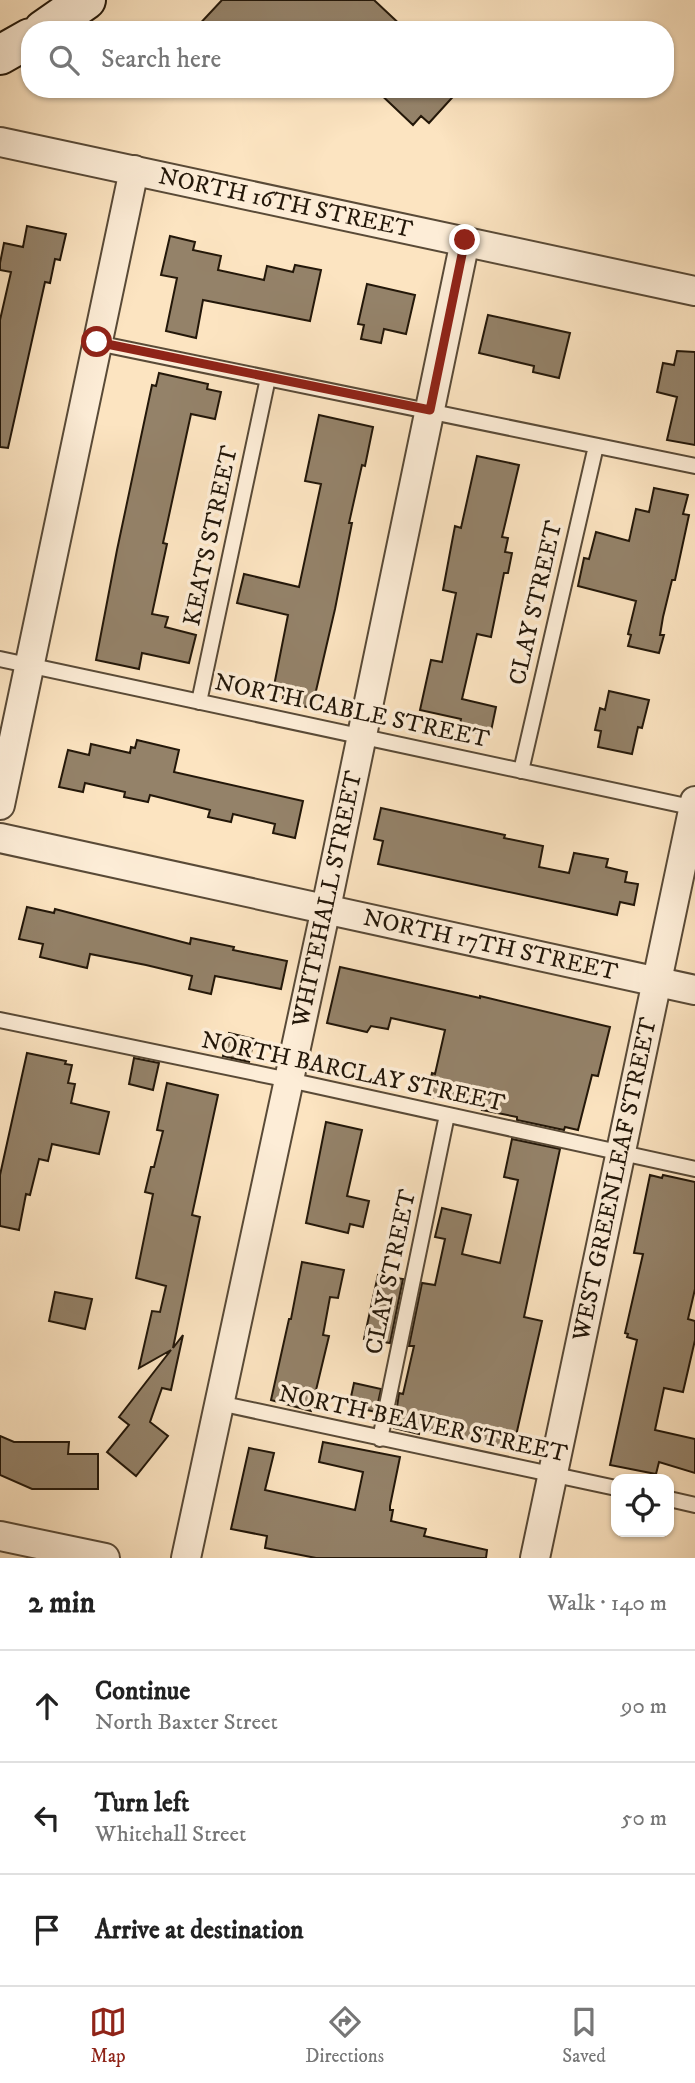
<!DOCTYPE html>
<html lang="en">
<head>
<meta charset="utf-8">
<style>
	:root { --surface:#fff; --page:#f6f6f6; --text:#222; --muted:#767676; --line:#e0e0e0; --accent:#8f2418 }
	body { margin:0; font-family:"IM FELL DW Pica",serif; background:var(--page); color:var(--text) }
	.controls { position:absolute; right:21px; bottom:21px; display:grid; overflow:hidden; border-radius:14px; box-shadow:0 2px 5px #0004 }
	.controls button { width:63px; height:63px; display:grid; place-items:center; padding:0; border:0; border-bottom:2px solid var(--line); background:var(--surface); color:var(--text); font:35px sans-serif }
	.stop { position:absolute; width:21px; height:21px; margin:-16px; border:5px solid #8f2418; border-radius:50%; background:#fff }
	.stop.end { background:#8f2418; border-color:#fff; box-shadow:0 2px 7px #0008 }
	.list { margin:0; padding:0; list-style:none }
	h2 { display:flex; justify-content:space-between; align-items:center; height:91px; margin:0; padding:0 28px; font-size:30px }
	h2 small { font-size:23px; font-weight:400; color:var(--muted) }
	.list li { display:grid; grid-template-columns:46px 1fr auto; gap:21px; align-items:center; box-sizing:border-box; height:112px; padding:0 28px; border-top:2px solid var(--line) }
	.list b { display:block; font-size:26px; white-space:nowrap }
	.list p { margin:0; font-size:23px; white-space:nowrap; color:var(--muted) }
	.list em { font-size:23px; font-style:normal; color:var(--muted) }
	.icon { flex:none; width:38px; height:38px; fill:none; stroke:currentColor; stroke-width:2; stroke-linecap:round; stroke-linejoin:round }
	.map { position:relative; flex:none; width:695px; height:1558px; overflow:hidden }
	.search { position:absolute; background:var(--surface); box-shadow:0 2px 5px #0004; left:21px; right:21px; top:21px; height:77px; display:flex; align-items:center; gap:18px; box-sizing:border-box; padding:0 24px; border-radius:28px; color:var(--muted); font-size:26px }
	.sheet { height:427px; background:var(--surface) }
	nav { display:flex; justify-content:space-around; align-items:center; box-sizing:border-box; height:98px; border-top:2px solid var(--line); background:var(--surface); font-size:19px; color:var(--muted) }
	nav a { display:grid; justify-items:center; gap:4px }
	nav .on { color:var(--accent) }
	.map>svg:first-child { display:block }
	.building { fill:#948269; stroke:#231709; stroke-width:2 }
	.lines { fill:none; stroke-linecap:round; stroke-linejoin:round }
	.service-casing { stroke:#594a37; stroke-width:18 }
	.minor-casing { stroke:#594a37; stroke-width:32 }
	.secondary-casing { stroke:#231709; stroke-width:42 }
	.service { stroke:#fdedd7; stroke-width:14 }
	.minor { stroke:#fdedd7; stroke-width:28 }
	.secondary { stroke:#fdedd7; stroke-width:38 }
	.route { stroke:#8f2418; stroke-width:9 }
	.labels { text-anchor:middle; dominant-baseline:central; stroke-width:7; stroke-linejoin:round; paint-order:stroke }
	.street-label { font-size:24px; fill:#231709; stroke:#fdedd7 }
</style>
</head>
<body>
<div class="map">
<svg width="695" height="1558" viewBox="0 0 695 1558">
	<rect width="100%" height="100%" fill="#fce4c1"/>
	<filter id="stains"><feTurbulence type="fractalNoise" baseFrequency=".00286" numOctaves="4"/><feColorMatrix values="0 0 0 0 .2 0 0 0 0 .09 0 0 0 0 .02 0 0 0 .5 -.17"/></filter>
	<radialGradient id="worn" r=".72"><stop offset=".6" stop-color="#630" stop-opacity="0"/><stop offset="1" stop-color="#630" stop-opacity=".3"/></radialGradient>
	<path class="building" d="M 222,0 L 374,0 L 406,30 L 194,30 Z
		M 375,89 L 460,89 L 429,123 L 421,116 L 413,125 Z
		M 27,226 L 66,234 L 60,260 L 55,259 L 50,283 L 45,282 L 8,448 L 0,447 L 0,320 L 11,272 L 0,270 L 0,263 L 4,243 L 23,247 Z
		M 170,236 L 195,242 L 193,250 L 221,256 L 218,270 L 264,280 L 267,266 L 293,272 L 295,265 L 321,270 L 310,321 L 203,300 L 196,338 L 166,331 L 177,278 L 161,275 Z
		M 367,284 L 415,295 L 406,334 L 384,329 L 381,343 L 361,339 L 364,325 L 358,324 Z
		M 488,315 L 570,333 L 559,378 L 533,372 L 534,366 L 479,353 Z
		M 677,351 L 695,352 L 695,445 L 667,440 L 677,397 L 657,392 L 663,363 L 674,365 Z
		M 159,373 L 208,384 L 207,389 L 221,392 L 215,419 L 191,414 L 163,543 L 167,544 L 152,614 L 168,617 L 165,627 L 196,635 L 189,663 L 142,653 L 139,669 L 96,660 L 117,550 L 152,385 L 156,386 Z
		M 319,415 L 373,427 L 365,466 L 362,465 L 349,523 L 352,523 L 335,609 L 312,708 L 282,702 L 284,693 L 273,691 L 288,615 L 237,603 L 244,574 L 299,587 L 321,484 L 305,481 Z
		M 477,456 L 519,465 L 502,537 L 508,538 L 505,552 L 512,553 L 508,573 L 504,573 L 491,637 L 477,634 L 462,699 L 496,707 L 490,736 L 459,729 L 461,719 L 420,710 L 431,660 L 442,662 L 456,593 L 443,590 L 451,547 L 455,526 L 461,528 Z
		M 654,488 L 688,495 L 683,514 L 689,515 L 675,580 L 672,580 L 663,617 L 660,635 L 664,635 L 659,653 L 628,646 L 631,635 L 628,634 L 636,601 L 578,586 L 584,558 L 589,559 L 596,532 L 629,541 L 636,509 L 649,512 Z
		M 609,691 L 649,700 L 642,728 L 638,727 L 632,754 L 598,747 L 601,731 L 595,730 L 600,708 L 605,710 Z
		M 137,740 L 179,750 L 174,772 L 303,801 L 295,838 L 273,833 L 275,824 L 233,814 L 231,822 L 208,817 L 210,810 L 150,795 L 148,802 L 124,797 L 125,792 L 85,783 L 83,792 L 59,787 L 68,750 L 89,755 L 91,744 L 130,753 L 131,747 L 135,748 Z
		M 381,808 L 505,835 L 504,838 L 543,846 L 539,867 L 569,873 L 574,853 L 608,859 L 606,867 L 627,872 L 625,882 L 638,884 L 634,905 L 620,902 L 617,915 L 378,864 L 383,841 L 374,839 Z
		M 27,907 L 54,913 L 55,909 L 190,944 L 191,938 L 234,947 L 233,950 L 287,961 L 281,989 L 215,976 L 211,994 L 189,989 L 192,976 L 146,965 L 90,954 L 87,968 L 40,957 L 43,944 L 19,939 Z
		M 340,967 L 480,998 L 480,996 L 610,1027 L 598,1076 L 592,1075 L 578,1130 L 565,1127 L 564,1130 L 517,1120 L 517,1117 L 482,1110 L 483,1107 L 427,1096 L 432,1073 L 435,1074 L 445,1030 L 391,1018 L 388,1029 L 371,1026 L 367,1032 L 327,1023 Z
		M 229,1033 L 254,1039 L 249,1062 L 223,1056 Z
		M 27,1053 L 66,1061 L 65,1064 L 72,1065 L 68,1083 L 75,1084 L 71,1103 L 109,1112 L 99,1154 L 52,1144 L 48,1161 L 39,1159 L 30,1195 L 26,1194 L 19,1230 L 0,1226 L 0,1175 Z
		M 134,1058 L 159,1063 L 153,1090 L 129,1084 Z
		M 167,1083 L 218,1095 L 192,1215 L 200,1217 L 173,1348 L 183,1335 L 171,1390 L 162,1388 L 150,1422 L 168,1436 L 136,1476 L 107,1452 L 129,1425 L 119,1417 L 171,1350 L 139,1368 L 152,1311 L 160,1312 L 166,1286 L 136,1278 L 153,1194 L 145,1192 L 151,1167 L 154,1167 L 163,1131 L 157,1130 Z
		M 326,1122 L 362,1130 L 347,1196 L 369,1201 L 363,1227 L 350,1224 L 348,1233 L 306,1223 Z
		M 512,1139 L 560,1149 L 524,1317 L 542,1321 L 513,1449 L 420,1428 L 419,1434 L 394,1428 L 399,1393 L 403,1394 L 414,1346 L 409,1346 L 422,1283 L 435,1285 L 445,1239 L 435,1237 L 442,1208 L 471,1215 L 462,1254 L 500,1263 L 518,1180 L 504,1177 Z
		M 650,1175 L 662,1178 L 663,1175 L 695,1182 L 695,1289 L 688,1319 L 695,1321 L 695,1340 L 683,1392 L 664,1388 L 655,1430 L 695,1439 L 695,1473 L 659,1462 L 656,1474 L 610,1465 L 637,1340 L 627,1337 L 628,1334 L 625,1333 L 643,1254 L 634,1253 Z
		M 302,1262 L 344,1270 L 338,1298 L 330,1297 L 323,1335 L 329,1336 L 311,1411 L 271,1400 L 289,1319 L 291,1319 Z
		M 378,1275 L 403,1279 L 390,1343 L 364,1339 Z
		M 55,1292 L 92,1299 L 85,1329 L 49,1321 Z
		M 354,1383 L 381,1389 L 376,1412 L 349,1406 Z
		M 0,1436 L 14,1442 L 69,1442 L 68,1454 L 98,1454 L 98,1489 L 32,1489 L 0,1475 Z
		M 323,1442 L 400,1457 L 390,1506 L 390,1510 L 393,1510 L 391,1521 L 426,1529 L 424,1536 L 487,1550 L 486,1558 L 316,1558 L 265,1548 L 267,1536 L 231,1529 L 249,1448 L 274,1453 L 265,1490 L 355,1510 L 363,1472 L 319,1462 Z"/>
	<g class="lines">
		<g class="service-casing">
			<path id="service" d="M 97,343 L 695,466
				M 0,659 L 695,808
				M 199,702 L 268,378
				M 521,771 L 596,446
				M 0,1020 L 289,1080 L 695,1169
				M 219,1403 L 616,1488
				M 380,1439 L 447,1115
				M 669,1499 L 695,1505"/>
		</g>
		<g class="minor-casing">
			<g id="minor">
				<path id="s1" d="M 0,142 L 695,291"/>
				<path d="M 0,805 L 134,170"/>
				<path id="s2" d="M 0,838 L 695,990"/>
				<path d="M 0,1536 L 105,1558"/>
				<path id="s3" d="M 186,1558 L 326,908 L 465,241"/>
				<path id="s4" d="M 535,1558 L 695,801"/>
			</g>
		</g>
		<g class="secondary-casing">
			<path id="secondary" d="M 43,30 L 86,0
				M 0,55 L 30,38"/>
		</g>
		<use href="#service" class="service"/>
		<use href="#minor" class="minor"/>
		<use href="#secondary" class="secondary"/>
	</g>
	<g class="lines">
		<path class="route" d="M 97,342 L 430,410 L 465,240"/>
	</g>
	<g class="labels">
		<g class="street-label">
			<text stroke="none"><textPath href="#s1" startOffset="292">NORTH 16TH STREET</textPath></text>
			<text transform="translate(211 536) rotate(-78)">KEATS STREET</text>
			<text transform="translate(536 603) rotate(-77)">CLAY STREET</text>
			<text transform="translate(352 711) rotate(12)">NORTH CABLE STREET</text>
			<text stroke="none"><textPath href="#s3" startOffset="674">WHITEHALL STREET</textPath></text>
			<text stroke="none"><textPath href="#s2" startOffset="502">NORTH 17TH STREET</textPath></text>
			<text transform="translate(353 1072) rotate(12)">NORTH BARCLAY STREET</text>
			<text stroke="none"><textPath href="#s4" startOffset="387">WEST GREENLEAF STREET</textPath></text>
			<text transform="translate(391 1272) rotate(-78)">CLAY STREET</text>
			<text transform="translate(423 1424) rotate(12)">NORTH BEAVER STREET</text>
		</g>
	</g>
	<rect width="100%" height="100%" filter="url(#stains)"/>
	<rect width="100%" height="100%" fill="url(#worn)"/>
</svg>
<div class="controls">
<button><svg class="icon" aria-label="locate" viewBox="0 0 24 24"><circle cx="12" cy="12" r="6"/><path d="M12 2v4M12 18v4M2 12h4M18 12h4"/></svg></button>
</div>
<div class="stop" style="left:97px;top:342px"></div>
<div class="stop end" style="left:465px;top:240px"></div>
<div class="search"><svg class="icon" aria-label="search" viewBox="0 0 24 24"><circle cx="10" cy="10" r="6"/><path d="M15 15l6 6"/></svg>Search here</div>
</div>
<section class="sheet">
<h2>2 min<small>Walk · 140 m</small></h2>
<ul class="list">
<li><svg class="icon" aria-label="ahead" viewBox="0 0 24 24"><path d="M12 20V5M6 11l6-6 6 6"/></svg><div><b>Continue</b><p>North Baxter Street</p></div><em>90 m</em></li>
<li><svg class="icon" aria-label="left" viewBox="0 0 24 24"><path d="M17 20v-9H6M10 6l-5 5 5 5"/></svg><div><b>Turn left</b><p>Whitehall Street</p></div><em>50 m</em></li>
<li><svg class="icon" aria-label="arrive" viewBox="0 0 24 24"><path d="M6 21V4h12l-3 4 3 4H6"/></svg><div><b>Arrive at destination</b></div></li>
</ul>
</section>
<nav>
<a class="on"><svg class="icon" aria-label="map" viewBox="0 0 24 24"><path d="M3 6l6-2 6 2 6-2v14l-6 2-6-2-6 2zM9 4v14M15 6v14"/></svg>Map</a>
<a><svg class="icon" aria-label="directions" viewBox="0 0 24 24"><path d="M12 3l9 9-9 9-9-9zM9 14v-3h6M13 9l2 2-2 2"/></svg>Directions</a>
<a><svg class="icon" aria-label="saved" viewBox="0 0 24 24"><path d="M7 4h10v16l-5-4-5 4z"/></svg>Saved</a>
</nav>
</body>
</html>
